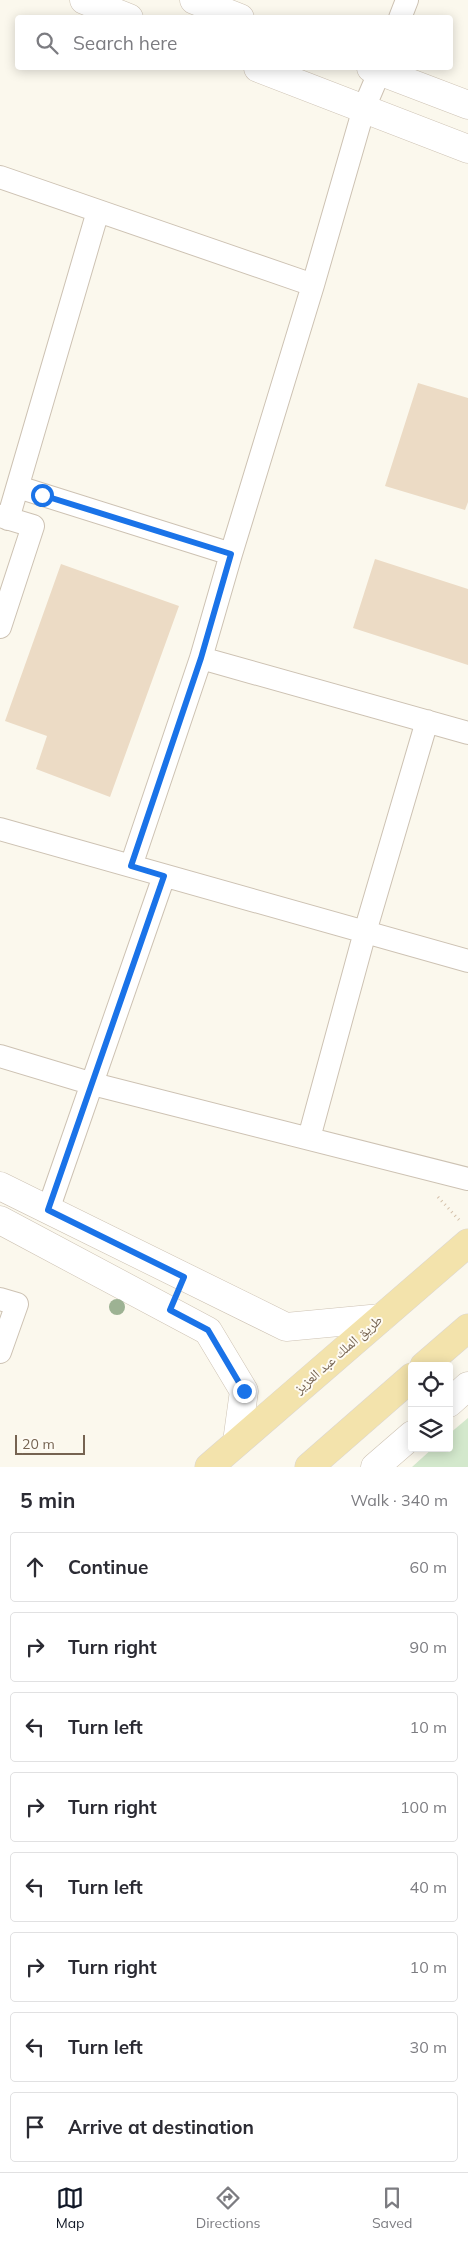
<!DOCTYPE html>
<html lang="en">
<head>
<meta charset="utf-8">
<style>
	:root { --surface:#fff; --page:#f7f7f7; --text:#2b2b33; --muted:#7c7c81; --line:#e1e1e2; --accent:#111827 }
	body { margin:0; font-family:Mulish,"Noto Naskh Arabic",sans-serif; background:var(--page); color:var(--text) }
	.controls { position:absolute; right:15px; bottom:15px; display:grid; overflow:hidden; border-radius:5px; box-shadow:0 2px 12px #0003 }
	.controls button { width:45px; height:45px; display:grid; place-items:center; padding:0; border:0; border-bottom:1px solid var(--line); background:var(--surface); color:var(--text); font:25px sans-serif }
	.scale { position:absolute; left:15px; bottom:12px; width:70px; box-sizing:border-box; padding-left:5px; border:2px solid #756351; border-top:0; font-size:14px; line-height:18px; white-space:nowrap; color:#756351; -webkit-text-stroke:4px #fefbf3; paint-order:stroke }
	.stop { position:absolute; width:15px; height:15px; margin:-11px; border:4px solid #1a73e8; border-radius:50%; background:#fff }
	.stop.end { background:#1a73e8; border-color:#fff; box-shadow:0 1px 5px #0008 }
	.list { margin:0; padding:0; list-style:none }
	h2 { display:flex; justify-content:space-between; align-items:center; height:65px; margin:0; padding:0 20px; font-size:21px }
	h2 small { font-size:16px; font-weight:400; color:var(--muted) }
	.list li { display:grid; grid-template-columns:32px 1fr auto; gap:15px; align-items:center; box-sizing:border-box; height:70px; margin:0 10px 10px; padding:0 10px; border:1px solid var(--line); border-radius:5px }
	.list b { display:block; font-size:19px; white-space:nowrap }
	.list em { font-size:16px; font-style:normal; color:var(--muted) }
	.icon { flex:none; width:28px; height:28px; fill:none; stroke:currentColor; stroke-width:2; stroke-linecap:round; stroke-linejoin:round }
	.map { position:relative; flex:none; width:468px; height:1467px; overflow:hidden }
	.search { position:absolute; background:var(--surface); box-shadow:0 2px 12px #0003; left:15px; right:15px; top:15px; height:55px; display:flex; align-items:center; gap:12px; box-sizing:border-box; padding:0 18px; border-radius:5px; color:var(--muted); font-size:19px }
	.sheet { height:705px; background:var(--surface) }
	nav { display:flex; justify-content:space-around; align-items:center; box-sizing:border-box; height:70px; border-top:1px solid var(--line); background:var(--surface); font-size:14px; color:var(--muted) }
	nav a { display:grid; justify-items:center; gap:2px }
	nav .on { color:var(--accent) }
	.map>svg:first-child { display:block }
	.green { fill:#d3e8cc }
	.building { fill:#ecdbc5 }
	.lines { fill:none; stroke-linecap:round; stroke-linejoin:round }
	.minor-casing { stroke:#cdc2b3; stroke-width:24 }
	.tertiary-casing { stroke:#cdc2b3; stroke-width:29 }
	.primary-casing { stroke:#dbd6d2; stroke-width:29 }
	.path { stroke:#d4c0a9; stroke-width:3; stroke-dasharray:1 4; stroke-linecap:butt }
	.minor { stroke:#fff; stroke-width:22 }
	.tertiary { stroke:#fff; stroke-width:28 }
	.primary { stroke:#f3e3ac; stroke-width:28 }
	.tree { fill:#9db293 }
	.route { stroke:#1a73e8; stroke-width:6 }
	.labels { text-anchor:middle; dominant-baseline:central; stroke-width:4; stroke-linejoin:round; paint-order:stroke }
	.street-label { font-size:14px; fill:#756351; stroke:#fefbf3 }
</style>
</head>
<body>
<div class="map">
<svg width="468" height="1467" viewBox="0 0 468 1467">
	<rect width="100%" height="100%" fill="#fbf8ed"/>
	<path class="green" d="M 468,1418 L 468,1467 L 412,1467 L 433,1448 L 449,1448 L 449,1434 Z"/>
	<path class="building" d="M 418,383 L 468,398 L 468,502 L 465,510 L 385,486 Z
		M 375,559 L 468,589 L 468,665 L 353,628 Z
		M 61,564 L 179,606 L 110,797 L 36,769 L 47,736 L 5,721 Z"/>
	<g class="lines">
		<g class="minor-casing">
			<path id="minor" d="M 400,18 L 407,0
				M 0,177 L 313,285
				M 18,487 L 231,554
				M 0,516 L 33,526 L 0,627
				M 8,519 L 98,211
				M 201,658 L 468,733
				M 0,829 L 468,961
				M 131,866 L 201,658 L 231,554 L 313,285 L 364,108 L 381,68
				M 0,1056 L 93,1084 L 468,1179
				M 309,1138 L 365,932 L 427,721
				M 48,1210 L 164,876
				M 0,1299 L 17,1304 L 0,1352"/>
		</g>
		<g class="tertiary-casing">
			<path id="tertiary" d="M 84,0 L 129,18
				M 194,0 L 240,18
				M 258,68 L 468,149
				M 371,68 L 468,105
				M 0,1186 L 286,1327 L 381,1318
				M 0,1220 L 208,1331 L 244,1391 L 237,1442
				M 449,1403 L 468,1386
				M 375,1467 L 412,1435"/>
		</g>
		<g class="primary-casing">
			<path id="primary" d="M 424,1366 L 468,1328
				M 209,1467 L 468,1243
				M 309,1467 L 412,1377"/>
		</g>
		<path class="path" d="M 438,1197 L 460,1221"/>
		<use href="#minor" class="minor"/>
		<use href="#tertiary" class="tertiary"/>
		<use href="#primary" class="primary"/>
	</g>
	<circle class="tree" cx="117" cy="1307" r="8"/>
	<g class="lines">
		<path class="route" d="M 42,495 L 231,554 L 201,658 L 131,866 L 164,876 L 48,1210 L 184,1277 L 170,1310 L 208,1330 L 244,1391"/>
	</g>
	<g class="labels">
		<g class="street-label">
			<text transform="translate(338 1354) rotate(-41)">طريق الملك عبد العزيز</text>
		</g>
	</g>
</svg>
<div class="controls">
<button><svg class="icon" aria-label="locate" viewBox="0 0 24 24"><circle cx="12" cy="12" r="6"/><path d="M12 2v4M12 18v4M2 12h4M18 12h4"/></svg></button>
<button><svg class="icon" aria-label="layers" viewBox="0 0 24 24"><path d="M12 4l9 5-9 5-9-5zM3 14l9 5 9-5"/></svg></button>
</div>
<div class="scale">20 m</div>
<div class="stop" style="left:42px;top:495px"></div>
<div class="stop end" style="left:244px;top:1391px"></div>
<div class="search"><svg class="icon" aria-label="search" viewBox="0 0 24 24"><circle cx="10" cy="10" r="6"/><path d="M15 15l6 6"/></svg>Search here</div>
</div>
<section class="sheet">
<h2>5 min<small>Walk · 340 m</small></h2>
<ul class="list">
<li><svg class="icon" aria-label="ahead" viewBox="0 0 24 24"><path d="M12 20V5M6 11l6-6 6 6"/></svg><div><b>Continue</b></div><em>60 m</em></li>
<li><svg class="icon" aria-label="right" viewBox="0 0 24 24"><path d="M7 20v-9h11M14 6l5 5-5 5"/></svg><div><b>Turn right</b></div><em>90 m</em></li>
<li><svg class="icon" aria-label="left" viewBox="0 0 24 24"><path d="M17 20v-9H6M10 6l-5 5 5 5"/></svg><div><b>Turn left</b></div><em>10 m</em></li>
<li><svg class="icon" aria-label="right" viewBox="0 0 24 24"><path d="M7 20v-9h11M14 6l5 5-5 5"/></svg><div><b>Turn right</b></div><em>100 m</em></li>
<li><svg class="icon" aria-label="left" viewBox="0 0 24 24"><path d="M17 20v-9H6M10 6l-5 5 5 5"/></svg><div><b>Turn left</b></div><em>40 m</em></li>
<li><svg class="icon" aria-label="right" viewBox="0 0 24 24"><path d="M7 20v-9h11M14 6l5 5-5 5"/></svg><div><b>Turn right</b></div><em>10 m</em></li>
<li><svg class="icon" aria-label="left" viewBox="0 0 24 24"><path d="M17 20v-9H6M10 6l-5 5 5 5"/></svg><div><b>Turn left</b></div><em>30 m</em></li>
<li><svg class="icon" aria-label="arrive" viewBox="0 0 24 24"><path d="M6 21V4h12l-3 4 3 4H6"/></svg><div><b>Arrive at destination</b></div></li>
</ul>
</section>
<nav>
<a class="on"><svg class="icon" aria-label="map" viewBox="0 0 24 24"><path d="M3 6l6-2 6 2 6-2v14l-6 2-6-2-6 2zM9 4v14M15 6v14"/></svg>Map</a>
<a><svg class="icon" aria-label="directions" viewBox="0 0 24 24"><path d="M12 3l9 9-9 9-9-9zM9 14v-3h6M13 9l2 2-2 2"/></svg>Directions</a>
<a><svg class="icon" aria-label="saved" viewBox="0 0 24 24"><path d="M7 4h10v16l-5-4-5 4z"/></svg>Saved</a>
</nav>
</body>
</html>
